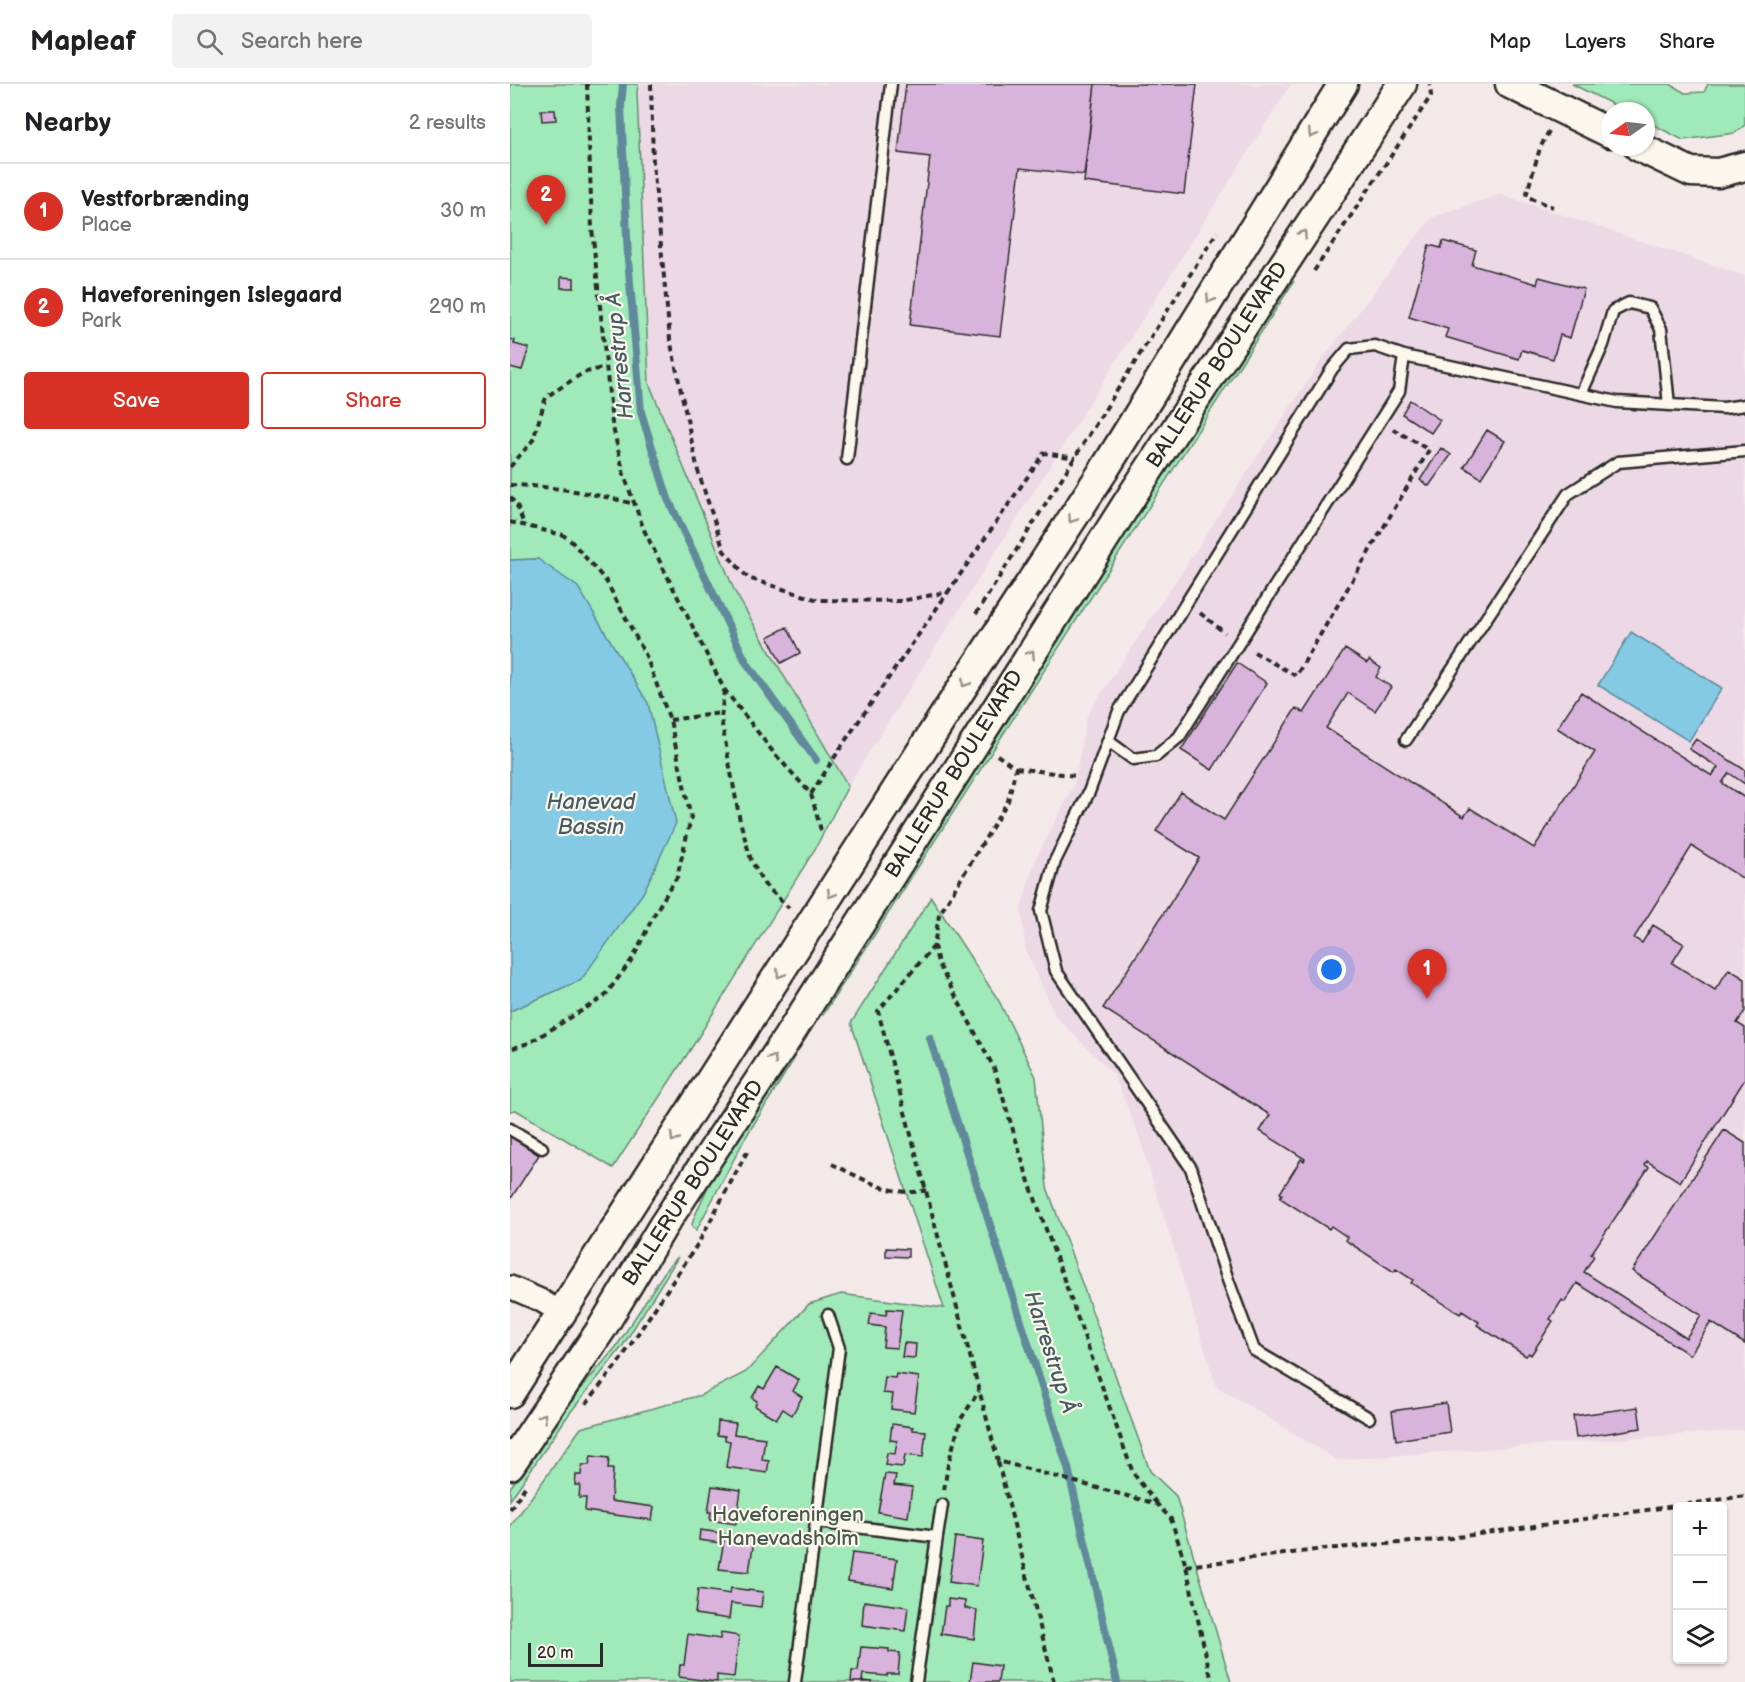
<!DOCTYPE html>
<html lang="en">
<head>
<meta charset="utf-8">
<style>
	:root { --surface:#fff; --page:#f2f2f2; --text:#202124; --muted:#757577; --line:#e0e0e0; --accent:#d93025 }
	body { margin:0; font-family:"Balsamiq Sans",sans-serif; background:var(--page); color:var(--text) }
	.controls { position:absolute; right:18px; bottom:18px; display:grid; overflow:hidden; border-radius:6px; box-shadow:0 2px 4px #0004 }
	.controls button { width:54px; height:54px; display:grid; place-items:center; padding:0; border:0; border-bottom:2px solid var(--line); background:var(--surface); color:var(--text); font:30px sans-serif }
	.compass { position:absolute; left:1091px; top:18px; width:54px; height:54px; border-radius:50%; background:var(--surface); box-shadow:0 2px 4px #0004; rotate:256deg }
	.scale { position:absolute; left:18px; bottom:15px; width:75px; box-sizing:border-box; padding-left:6px; border:3px solid #2b2b2b; border-top:0; font-size:16px; line-height:21px; white-space:nowrap; color:#2b2b2b; -webkit-text-stroke:4px #fbf7ec; paint-order:stroke }
	.you { position:absolute; left:822px; top:886px; width:21px; height:21px; margin:-15px; border:4px solid #fff; border-radius:50%; background:#1a73e8; box-shadow:0 0 0 9px #1a73e833 }
	.badge { display:grid; place-items:center; width:39px; height:39px; border-radius:50%; background:var(--accent); color:#fff; font-size:20px; font-weight:700 }
	.pin { position:absolute; translate:-50% -50px; filter:drop-shadow(0 2px 3px #0008) }
	.pin::after { content:''; position:absolute; top:32px; width:21px; height:18px; background:inherit; clip-path:polygon(0 0,100% 0,50% 100%) }
	.list { margin:0; padding:0; list-style:none }
	h2 { display:flex; justify-content:space-between; align-items:center; height:78px; margin:0; padding:0 24px; font-size:26px }
	h2 small { font-size:20px; font-weight:400; color:var(--muted) }
	.list li { display:grid; grid-template-columns:39px 1fr auto; gap:18px; align-items:center; box-sizing:border-box; height:96px; padding:0 24px; border-top:2px solid var(--line) }
	.list b { display:block; font-size:22px; white-space:nowrap }
	.list p { margin:0; font-size:20px; white-space:nowrap; color:var(--muted) }
	.list em { font-size:20px; font-style:normal; color:var(--muted) }
	.actions { display:flex; gap:12px; padding:18px 24px }
	.actions a { flex:1; padding:14px 0; border:2px solid var(--accent); border-radius:6px; text-align:center; font-size:21px; color:var(--accent) }
	.actions .main { background:var(--accent); color:#fff }
	.icon { flex:none; width:33px; height:33px; fill:none; stroke:currentColor; stroke-width:2; stroke-linecap:round; stroke-linejoin:round }
	.map { position:relative; flex:none; width:1235px; height:1598px; overflow:hidden }
	header { display:flex; align-items:center; gap:36px; box-sizing:border-box; height:84px; padding:0 30px; background:var(--surface); border-bottom:2px solid var(--line) }
	header strong { font-size:28px }
	nav { display:flex; gap:33px; margin-inline-start:auto; font-size:21px }
	.search { width:420px; height:54px; background:var(--page); display:flex; align-items:center; gap:15px; box-sizing:border-box; padding:0 21px; border-radius:6px; color:var(--muted); font-size:22px }
	main { display:flex }
	aside { flex:1; background:var(--surface) }
	.map>svg:first-child { display:block }
	.built { fill:#ecd9e5 }
	.green { fill:#a0e9b8; stroke:#668a72; stroke-width:1.5 }
	.water { fill:#84cae5; stroke:#608a9b; stroke-width:1.5 }
	.lines { fill:none; stroke-linecap:round; stroke-linejoin:round }
	.stream { stroke:#608a9b; stroke-width:8 }
	.building { fill:#d8b3dc; stroke:#2b2b2b; stroke-width:1.5 }
	.lane-casing { stroke:#2b2b2b; stroke-width:15 }
	.street-casing { stroke:#2b2b2b; stroke-width:26 }
	.secondary-casing { stroke:#2b2b2b; stroke-width:33 }
	.path { stroke:#2b2b2b; stroke-width:4; stroke-dasharray:6 4.5; stroke-linecap:butt }
	.lane { stroke:#fbf7ec; stroke-width:10 }
	.street { stroke:#fbf7ec; stroke-width:21 }
	.secondary { stroke:#fbf7ec; stroke-width:28 }
	.oneway { stroke:#93918c }
	.labels { text-anchor:middle; dominant-baseline:central; stroke-width:4.5; stroke-linejoin:round; paint-order:stroke }
	.street-label { font-size:21px; fill:#2b2b2b; stroke:#fbf7ec }
	.park-label { font-size:21px; fill:#485a4e; stroke:#fbf7ec }
	.water-label { font-size:22px; font-style:italic; fill:#465b63; stroke:#fbf7ec }
</style>
</head>
<body>
<header>
<strong>Mapleaf</strong>
<div class="search"><svg class="icon" aria-label="search" viewBox="0 0 24 24"><circle cx="10" cy="10" r="6"/><path d="M15 15l6 6"/></svg>Search here</div>
<nav><a>Map</a><a>Layers</a><a>Share</a></nav>
</header>
<main>
<aside>
<h2>Nearby<small>2 results</small></h2>
<ul class="list">
<li><span class="badge">1</span><div><b>Vestforbrænding</b><p>Place</p></div><em>30 m</em></li>
<li><span class="badge">2</span><div><b>Haveforeningen Islegaard</b><p>Park</p></div><em>290 m</em></li>
</ul>
<div class="actions"><a class="main">Save</a><a>Share</a></div>
</aside>
<div class="map">
<svg width="1235" height="1598" viewBox="0 0 1235 1598">
	<rect width="100%" height="100%" fill="#f4e9e9"/>
	<filter id="ink" filterUnits="userSpaceOnUse"><feTurbulence type="fractalNoise" baseFrequency=".0167" numOctaves="2"/><feDisplacementMap in="SourceGraphic" scale="12" xChannelSelector="R" yChannelSelector="G"/><feConvolveMatrix kernelMatrix="1 2 1 2 8 2 1 2 1" color-interpolation-filters="sRGB"/></filter>
	<g filter="url(#ink)">
		<path class="built" d="M 128,0 L 781,0 L 338,702 L 225,508 L 139,299 L 127,8 Z
			M 990,110 L 1235,192 L 1235,1346 L 827,1376 L 706,1302 L 628,1049 L 604,991 L 546,933 L 516,867 L 511,824 L 525,776 L 564,701 L 577,631 L 810,278 L 921,134 Z"/>
		<path class="green" d="M 0,0 L 128,0 L 127,8 L 139,299 L 225,508 L 338,702 L 305,765 L 184,960 L 103,1084 L 6,1026 L 0,1027 L 0,927 L 71,896 L 28,475 L 0,476 Z
			M 1062,0 L 1160,0 L 1175,9 L 1194,8 L 1198,0 L 1235,0 L 1235,41 L 1225,49 L 1173,56 L 1136,37 L 1136,27 L 1116,27 Z
			M 784,197 L 313,931 L 308,928 L 677,350 L 757,231 Z
			M 421,813 L 489,917 L 526,993 L 537,1103 L 640,1387 L 666,1412 L 721,1598 L 0,1598 L 0,1443 L 71,1344 L 191,1311 L 236,1288 L 299,1220 L 331,1210 L 434,1224 L 341,939 Z
			M 280,970 L 286,972 L 234,1056 L 186,1147 L 182,1142 L 183,1136 L 204,1089 Z
			M 168,1173 L 112,1263 L 59,1330 L 0,1416 L 0,1404 L 64,1313 L 106,1263 L 157,1184 Z"/>
		<path class="water" d="M 28,475 L 68,503 L 138,619 L 166,739 L 133,809 L 71,896 L 0,927 L 0,476 Z
			M 1121,548 L 1212,604 L 1179,657 L 1088,601 Z"/>
		<g class="lines">
			<path class="stream" d="M 113,0 L 111,22 L 118,175 L 131,328 L 158,415 L 236,578 L 306,676
				M 420,954 L 558,1384 L 607,1598"/>
		</g>
		<path class="building" d="M 396,0 L 585,0 L 574,91 L 510,84 L 490,252 L 400,241 L 420,73 L 388,69 Z
			M 585,0 L 687,0 L 674,110 L 574,98 Z
			M 31,26 L 45,26 L 46,36 L 32,37 Z
			M 933,157 L 966,166 L 962,181 L 1027,200 L 1029,193 L 1074,205 L 1060,254 L 1050,251 L 1043,275 L 1012,266 L 1009,275 L 935,253 L 938,245 L 899,233 L 919,161 L 931,164 Z
			M 51,193 L 64,194 L 64,204 L 51,204 Z
			M 0,255 L 5,256 L 4,260 L 19,264 L 12,286 L 0,283 Z
			M 900,316 L 930,336 L 921,349 L 892,330 Z
			M 977,346 L 995,357 L 971,394 L 954,383 Z
			M 931,364 L 941,371 L 919,402 L 910,396 Z
			M 277,543 L 290,569 L 271,579 L 258,553 Z
			M 835,565 L 857,579 L 859,576 L 871,584 L 866,593 L 881,603 L 865,627 L 838,609 L 816,644 L 954,733 L 960,724 L 1024,764 L 1085,668 L 1047,644 L 1071,608 L 1202,692 L 1208,683 L 1179,665 L 1186,655 L 1235,686 L 1235,700 L 1219,689 L 1212,699 L 1235,714 L 1235,796 L 1182,762 L 1124,854 L 1132,859 L 1143,841 L 1174,860 L 1162,879 L 1205,906 L 1219,885 L 1235,895 L 1235,927 L 1227,939 L 1235,944 L 1235,995 L 1170,1098 L 1137,1077 L 1135,1081 L 1139,1083 L 1081,1170 L 1084,1172 L 1074,1188 L 1176,1254 L 1191,1231 L 1122,1187 L 1214,1046 L 1235,1059 L 1235,1260 L 1201,1238 L 1180,1271 L 1067,1199 L 1055,1218 L 1052,1216 L 1040,1235 L 1043,1237 L 1021,1271 L 1019,1269 L 1016,1272 L 967,1241 L 969,1238 L 952,1227 L 950,1230 L 901,1199 L 903,1196 L 886,1185 L 884,1188 L 835,1156 L 837,1153 L 821,1142 L 819,1145 L 770,1114 L 772,1110 L 770,1109 L 791,1075 L 794,1077 L 795,1075 L 750,1047 L 760,1031 L 593,924 L 689,774 L 646,747 L 671,708 L 714,736 L 786,624 L 794,629 Z
			M 727,579 L 757,599 L 702,686 L 671,666 Z
			M 0,1052 L 29,1071 L 0,1116 Z
			M 376,1164 L 398,1165 L 398,1173 L 376,1172 Z
			M 377,1225 L 392,1226 L 387,1264 L 373,1263 L 375,1243 L 359,1241 L 361,1229 L 376,1231 Z
			M 394,1259 L 406,1260 L 405,1274 L 392,1273 Z
			M 267,1283 L 289,1296 L 283,1307 L 292,1313 L 282,1331 L 273,1325 L 266,1335 L 245,1322 L 247,1317 L 242,1314 L 249,1302 L 254,1305 Z
			M 386,1290 L 409,1293 L 404,1328 L 381,1325 L 383,1310 L 373,1309 L 375,1293 L 385,1294 Z
			M 936,1319 L 940,1348 L 886,1356 L 882,1327 Z
			M 1128,1323 L 1131,1344 L 1066,1354 L 1063,1332 Z
			M 208,1337 L 226,1339 L 224,1350 L 255,1354 L 252,1376 L 259,1377 L 257,1389 L 216,1383 L 220,1357 L 215,1356 L 215,1352 L 207,1351 Z
			M 382,1340 L 403,1343 L 403,1346 L 416,1347 L 413,1373 L 395,1371 L 393,1383 L 375,1381 L 377,1369 L 385,1370 L 387,1357 L 380,1356 Z
			M 81,1372 L 99,1374 L 98,1385 L 103,1385 L 101,1417 L 144,1423 L 142,1436 L 75,1427 L 76,1414 L 69,1414 L 70,1401 L 65,1401 L 66,1391 L 71,1391 L 72,1381 L 79,1381 Z
			M 375,1390 L 386,1391 L 384,1401 L 402,1403 L 398,1433 L 368,1428 Z
			M 202,1402 L 231,1406 L 226,1440 L 200,1436 L 201,1428 L 198,1428 Z
			M 190,1446 L 211,1449 L 210,1459 L 189,1456 Z
			M 215,1450 L 244,1456 L 239,1488 L 209,1485 Z
			M 445,1453 L 473,1457 L 467,1502 L 439,1498 Z
			M 342,1469 L 387,1475 L 383,1504 L 338,1497 Z
			M 221,1504 L 253,1508 L 251,1523 L 221,1519 L 219,1535 L 185,1530 L 188,1505 L 220,1510 Z
			M 438,1515 L 455,1517 L 455,1524 L 467,1526 L 464,1555 L 431,1550 L 435,1522 L 438,1522 Z
			M 354,1517 L 398,1523 L 395,1547 L 352,1541 Z
			M 211,1549 L 229,1552 L 224,1593 L 207,1591 L 207,1598 L 169,1593 L 170,1581 L 174,1581 L 178,1550 L 210,1555 Z
			M 351,1563 L 379,1565 L 379,1568 L 390,1569 L 388,1590 L 377,1590 L 377,1592 L 353,1590 L 352,1597 L 363,1598 L 341,1598 L 342,1587 L 348,1587 Z
			M 463,1578 L 490,1582 L 488,1598 L 460,1598 Z"/>
		<g class="lines">
			<g class="lane-casing">
				<path id="lane" d="M 1071,310 L 1093,261 L 1103,227 L 1119,219 L 1140,224 L 1151,245 L 1159,321
					M 337,375 L 381,0
					M 896,656 L 1058,410 L 1108,378 L 1235,367
					M 598,657 L 623,675 L 646,672 L 669,653 L 889,307 L 894,272
					M 0,1045 L 32,1064
					M 859,1334 L 744,1266 L 718,1196 L 681,1084 L 546,887 L 531,827 L 545,777 L 579,708 L 609,627 L 822,285 L 839,265 L 865,262 L 894,272 L 1107,318 L 1214,324 L 1235,321
					M 306,1438 L 427,1453 L 406,1598
					M 427,1453 L 432,1421
					M 285,1598 L 329,1264 L 318,1231"/>
			</g>
			<g class="street-casing">
				<path id="street" d="M 0,1203 L 30,1216 L 52,1229"/>
			</g>
			<g class="secondary-casing">
				<path id="secondary" d="M 1000,0 L 1100,49
					M 1129,63 L 1181,88 L 1208,89 L 1235,82
					M 0,1309 L 439,624 L 594,386 L 833,0
					M 0,1381 L 92,1244 L 153,1142 L 278,953 L 623,410 L 892,0"/>
			</g>
			<path class="path" d="M 77,0 L 82,144 L 102,339 L 114,391 L 134,446 L 214,605 L 264,669 L 301,710 L 312,750
				M 141,0 L 143,79 L 160,255 L 188,387 L 214,467 L 238,494 L 308,516 L 391,517 L 438,508 L 534,369 L 566,374
				M 1039,47 L 1030,64 L 1016,112 L 1043,123
				M 804,187 L 921,12 L 920,0
				M 0,383 L 23,356 L 36,313 L 73,289 L 95,283
				M 0,401 C 43,402 83,409 124,420
				M 0,413 L 7,422 L 14,441
				M 0,438 L 53,451 L 62,458 L 96,497 L 136,572 L 160,636 L 181,734 L 167,793 L 146,827 L 123,874 L 94,913 L 19,959 L 0,965
				M 690,529 L 715,549
				M 466,530 L 707,148
				M 744,568 L 786,592 L 919,366 L 883,345
				M 214,606 L 211,635 L 230,737 L 241,776 L 254,800 L 279,824
				M 160,636 L 211,629
				M 487,671 L 506,684 L 498,717 L 429,831 L 424,862 L 428,879 L 484,984 L 517,1092 L 623,1389 L 647,1420
				M 506,684 L 566,692
				M 301,710 L 335,657 L 438,508
				M 424,862 L 368,927 L 488,1377 L 647,1420 L 661,1435 L 676,1482 L 702,1598
				M 322,1080 C 350,1093 384,1115 416,1106
				M 76,1320 L 109,1278 L 189,1158 L 238,1066
				M 488,1378 L 544,1598
				M 434,1406 L 438,1380 L 451,1335 L 469,1307
				M 0,1425 L 15,1403
				M 676,1482 L 814,1465 L 927,1456 L 1235,1412"/>
			<use href="#lane" class="lane"/>
			<use href="#street" class="street"/>
			<use href="#secondary" class="secondary"/>
		</g>
		<defs><path id="oneway-chevron" d="M-2-3.5L2.5 0L-2 3.5" fill="none" stroke-width="1.6" stroke-linecap="round" stroke-linejoin="round" transform="scale(1.5)"/></defs>
		<g class="oneway">
			<use href="#oneway-chevron" transform="translate(802 50) rotate(122)"/>
			<use href="#oneway-chevron" transform="translate(793 150) rotate(-57)"/>
			<use href="#oneway-chevron" transform="translate(700 215) rotate(122)"/>
			<use href="#oneway-chevron" transform="translate(562 435) rotate(123)"/>
			<use href="#oneway-chevron" transform="translate(521 570) rotate(-57)"/>
			<use href="#oneway-chevron" transform="translate(455 599) rotate(123)"/>
			<use href="#oneway-chevron" transform="translate(321 810) rotate(122)"/>
			<use href="#oneway-chevron" transform="translate(270 890) rotate(123)"/>
			<use href="#oneway-chevron" transform="translate(263 975) rotate(-57)"/>
			<use href="#oneway-chevron" transform="translate(164 1054) rotate(123)"/>
			<use href="#oneway-chevron" transform="translate(33 1333) rotate(-56)"/>
		</g>
	</g>
	<g class="labels">
		<g class="street-label">
			<text transform="translate(707 281) rotate(-57)">BALLERUP BOULEVARD</text>
			<text transform="translate(444 690) rotate(-58)">BALLERUP BOULEVARD</text>
			<text transform="translate(183 1099) rotate(-57)">BALLERUP BOULEVARD</text>
		</g>
		<g class="park-label">
			<text x="278" y="1430">Haveforeningen<tspan x="278" dy="24">Hanevadsholm</tspan></text>
		</g>
		<g class="water-label">
			<text transform="translate(110 272) rotate(-96)">Harrestrup Å</text>
			<text x="81" y="718">Hanevad<tspan x="81" dy="25">Bassin</tspan></text>
			<text transform="translate(540 1268) rotate(72)">Harrestrup Å</text>
		</g>
	</g>
</svg>
<div class="controls">
<button>+</button>
<button>−</button>
<button><svg class="icon" aria-label="layers" viewBox="0 0 24 24"><path d="M12 4l9 5-9 5-9-5zM3 14l9 5 9-5"/></svg></button>
</div>
<svg class="compass" viewBox="-18 -18 36 36"><path d="M0-13l5 13h-10z" fill="#e53935"/><path d="M0 13l5-13h-10z" fill="#757577"/></svg>
<div class="scale">20 m</div>
<div class="you"></div>
<div class="pin badge" style="left:917px;top:915px">1</div>
<div class="pin badge" style="left:36px;top:141px">2</div>
</div>
</main>
</body>
</html>
